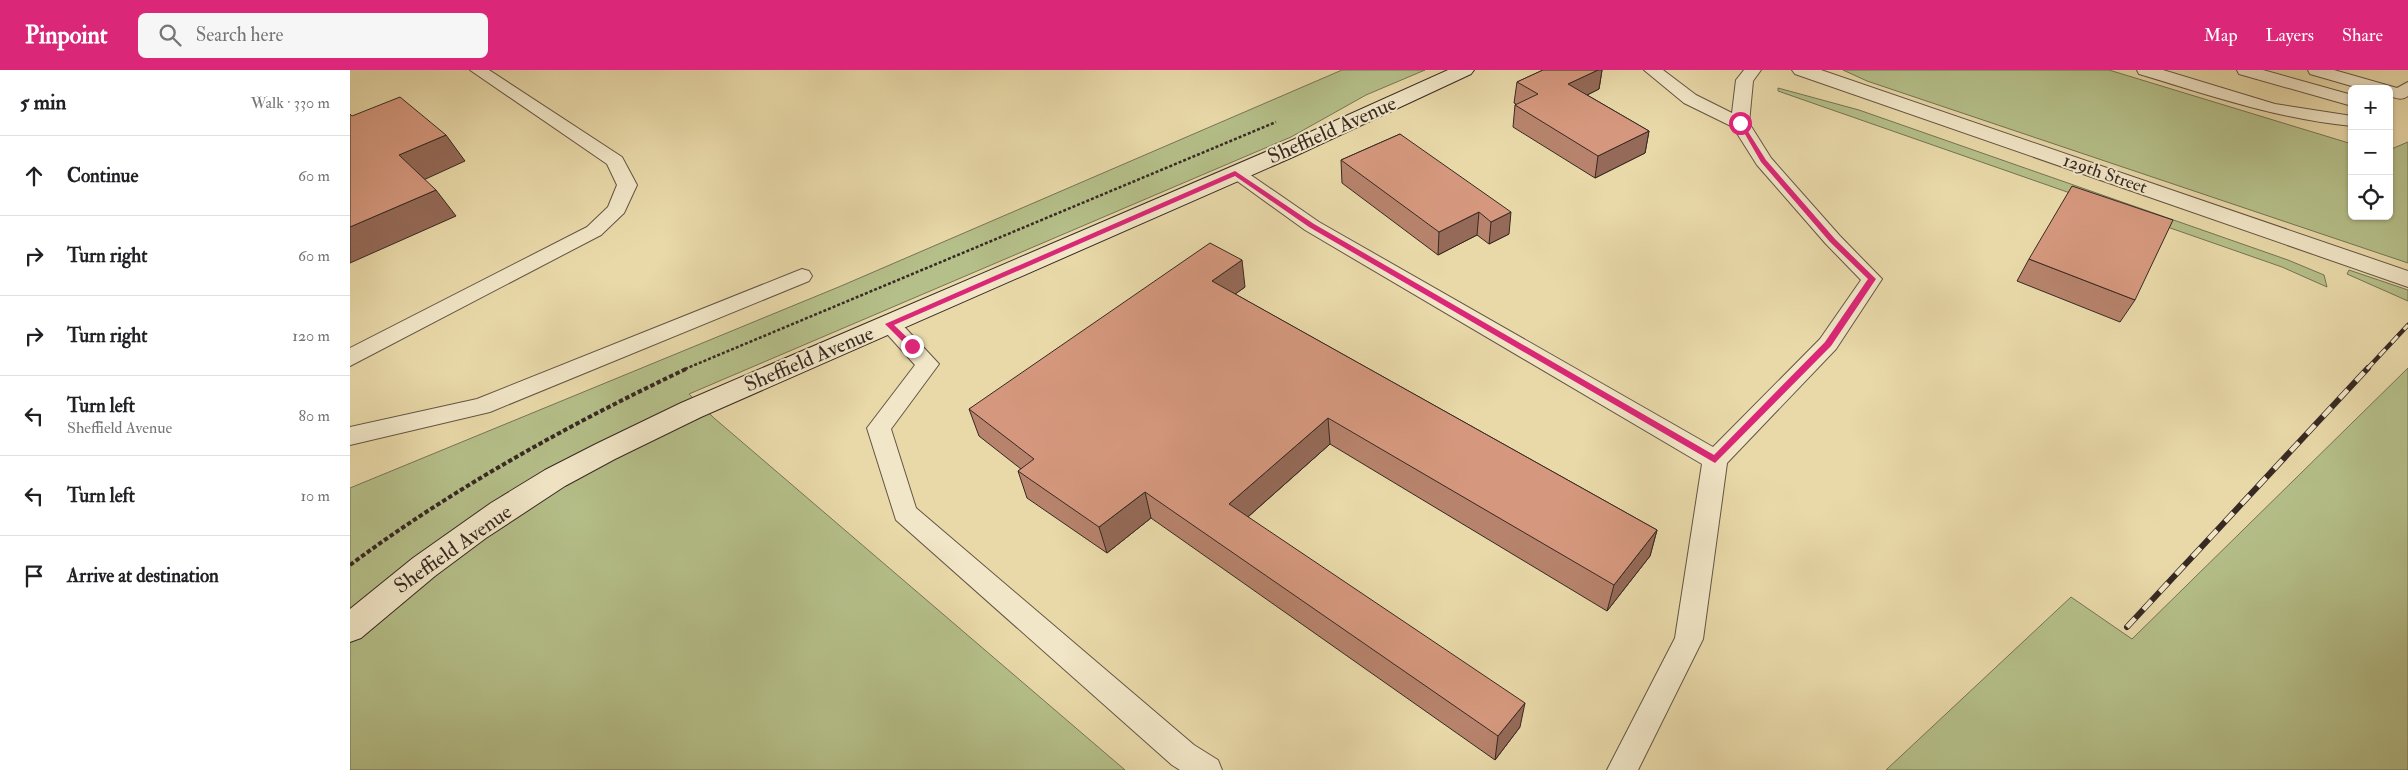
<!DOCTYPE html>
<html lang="en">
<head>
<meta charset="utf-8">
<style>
	:root { --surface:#fff; --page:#f6f6f6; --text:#202124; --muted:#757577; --line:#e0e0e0; --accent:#db2777 }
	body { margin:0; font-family:"IM FELL Double Pica",serif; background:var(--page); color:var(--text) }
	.controls { position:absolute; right:15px; top:15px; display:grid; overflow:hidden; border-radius:8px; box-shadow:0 1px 4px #0004 }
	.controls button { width:45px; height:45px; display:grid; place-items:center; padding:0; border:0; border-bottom:1px solid var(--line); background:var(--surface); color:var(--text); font:25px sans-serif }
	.stop { position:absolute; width:15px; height:15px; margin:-11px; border:4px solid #db2777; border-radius:50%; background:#fff }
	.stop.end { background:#db2777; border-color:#fff; box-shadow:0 1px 5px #0008 }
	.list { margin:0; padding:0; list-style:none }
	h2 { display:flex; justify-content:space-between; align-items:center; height:65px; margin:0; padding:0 20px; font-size:21px }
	h2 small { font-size:16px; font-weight:400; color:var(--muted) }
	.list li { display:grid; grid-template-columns:32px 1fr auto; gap:15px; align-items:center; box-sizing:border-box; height:80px; padding:0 20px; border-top:1px solid var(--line) }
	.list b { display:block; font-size:19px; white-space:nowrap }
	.list p { margin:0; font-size:16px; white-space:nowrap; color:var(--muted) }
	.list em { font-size:16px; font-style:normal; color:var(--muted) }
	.icon { flex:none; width:28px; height:28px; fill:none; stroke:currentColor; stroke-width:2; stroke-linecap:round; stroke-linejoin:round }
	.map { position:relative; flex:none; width:2058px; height:700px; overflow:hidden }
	header { display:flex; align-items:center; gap:30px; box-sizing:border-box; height:70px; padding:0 25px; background:var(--accent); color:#fff }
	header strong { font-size:24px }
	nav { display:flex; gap:28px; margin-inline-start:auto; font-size:18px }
	.search { width:350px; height:45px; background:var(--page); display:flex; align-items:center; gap:12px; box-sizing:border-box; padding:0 18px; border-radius:8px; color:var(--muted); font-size:19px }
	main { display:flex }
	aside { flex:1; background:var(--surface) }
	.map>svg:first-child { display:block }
	.green { fill:#b5bf89; stroke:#767456 }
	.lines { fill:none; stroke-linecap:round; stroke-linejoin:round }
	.lane-casing { stroke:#645544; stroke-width:2 }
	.street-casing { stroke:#645544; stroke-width:2 }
	.secondary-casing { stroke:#372923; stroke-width:2 }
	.path-far1 { stroke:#372923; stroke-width:2.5; stroke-dasharray:3 2; stroke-linecap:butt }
	.path { stroke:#372923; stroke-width:4; stroke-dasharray:4.5 2.5; stroke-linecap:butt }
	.lane { fill:#f1e6c7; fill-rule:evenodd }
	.street { fill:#f1e6c7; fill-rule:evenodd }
	.secondary { fill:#f1e6c7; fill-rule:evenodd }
	.rail-far1-casing { stroke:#372923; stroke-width:4.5 }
	.rail-casing { stroke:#372923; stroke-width:6 }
	.rail-far1 { stroke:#f1e6c7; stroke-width:3; stroke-dasharray:9; stroke-linecap:butt }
	.rail { stroke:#f1e6c7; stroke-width:4.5; stroke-dasharray:12; stroke-linecap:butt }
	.wall { fill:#b7836c; stroke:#372923 }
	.shaded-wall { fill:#956a58; stroke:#372923 }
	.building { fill:#d5987e; stroke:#372923 }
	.route { fill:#db2777 }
	.labels { text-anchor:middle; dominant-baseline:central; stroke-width:4; stroke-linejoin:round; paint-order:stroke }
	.far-street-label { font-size:18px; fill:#372923; stroke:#f1e6c7 }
	.street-label { font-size:21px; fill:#372923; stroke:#f1e6c7 }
</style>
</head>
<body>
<header>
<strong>Pinpoint</strong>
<div class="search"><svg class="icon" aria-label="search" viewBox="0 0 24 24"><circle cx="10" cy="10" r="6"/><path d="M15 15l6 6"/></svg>Search here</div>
<nav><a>Map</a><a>Layers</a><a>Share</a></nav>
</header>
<main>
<aside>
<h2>5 min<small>Walk · 330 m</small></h2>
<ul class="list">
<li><svg class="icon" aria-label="ahead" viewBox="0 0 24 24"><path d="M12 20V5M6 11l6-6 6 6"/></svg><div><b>Continue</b></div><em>60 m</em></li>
<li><svg class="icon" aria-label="right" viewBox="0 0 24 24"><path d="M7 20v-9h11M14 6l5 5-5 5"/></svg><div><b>Turn right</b></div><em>60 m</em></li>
<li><svg class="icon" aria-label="right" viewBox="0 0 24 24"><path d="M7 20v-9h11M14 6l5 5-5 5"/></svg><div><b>Turn right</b></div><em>120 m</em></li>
<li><svg class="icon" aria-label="left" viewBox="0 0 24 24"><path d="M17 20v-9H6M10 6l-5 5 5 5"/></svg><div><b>Turn left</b><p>Sheffield Avenue</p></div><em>80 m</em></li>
<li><svg class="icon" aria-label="left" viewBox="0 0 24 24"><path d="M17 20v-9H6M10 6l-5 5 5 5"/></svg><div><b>Turn left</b></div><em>10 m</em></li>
<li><svg class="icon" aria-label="arrive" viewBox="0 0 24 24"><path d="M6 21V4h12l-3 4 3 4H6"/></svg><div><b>Arrive at destination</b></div></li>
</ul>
</aside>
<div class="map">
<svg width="2058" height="700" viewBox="0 0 2058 700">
	<rect width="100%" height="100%" fill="#e9d9a9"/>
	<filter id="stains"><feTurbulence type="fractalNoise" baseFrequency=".004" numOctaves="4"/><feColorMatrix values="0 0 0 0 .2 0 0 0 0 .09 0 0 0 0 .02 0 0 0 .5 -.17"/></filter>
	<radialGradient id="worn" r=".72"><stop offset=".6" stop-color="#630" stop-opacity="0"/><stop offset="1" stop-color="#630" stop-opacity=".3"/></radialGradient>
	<path class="green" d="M 992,0 L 1075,0 L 1016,25 L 941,67 L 339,324 L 364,348 L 775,700 L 0,700 L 0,418 L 491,216 Z
		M 1493,0 L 1759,0 L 2002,74 L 2002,146 L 2039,146 L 2039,80 L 2058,72 L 2058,193 L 1517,11 Z
		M 1428,18 L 1509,40 L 1938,190 L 1974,205 L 1977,217 L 1932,197 L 1428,21 Z
		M 1999,200 L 2058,220 L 2058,231 L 1997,204 Z
		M 2058,298 L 2058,700 L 1536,700 L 1721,527 L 1782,569 Z"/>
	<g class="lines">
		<g class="lane-casing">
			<path id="lane" d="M 120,0 L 139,0 L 272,87 L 287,115 L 274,143 L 251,165 L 0,296 L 0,278 L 237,157 L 258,137 L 267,115 L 257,94 Z
				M 1294,0 L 1313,0 L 1346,25 L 1382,43 L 1386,10 L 1394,0 L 1411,0 L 1403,11 L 1399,53 L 1421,88 L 1490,166 L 1532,209 L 1486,279 L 1377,393 L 1353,569 L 1288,700 L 1257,700 L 1325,568 L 1352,394 L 955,160 L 876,103 L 878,99 L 892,99 L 969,152 L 1363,377 L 1470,269 L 1511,210 L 1476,174 L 1407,95 L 1383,57 L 1334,33 Z
				M 1787,0 L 1813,0 L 1925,34 L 2002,46 L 2002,56 C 1928,49 1859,25 1789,4 Z
				M 1887,0 L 1913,0 L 2002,25 L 2002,36 L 1889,4 Z
				M 1958,0 L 1984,0 L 2047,18 L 2058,12 L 2058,26 C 2052,31 2046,28 2039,26 L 2039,19 L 2012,19 L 1960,4 Z
				M 452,199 L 459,201 L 462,206 L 459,211 L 140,342 L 0,375 L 0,357 L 127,329 Z
				M 539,247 L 547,249 L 589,294 L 541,359 L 566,438 L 844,675 L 868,690 L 872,700 L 830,700 L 822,695 L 546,450 L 517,358 L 565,295 L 528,254 L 531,249 Z"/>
		</g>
		<g class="street-casing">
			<path id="street" d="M 1442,0 L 1471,0 L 2058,201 L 2058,217 L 1445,4 Z"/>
		</g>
		<g class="secondary-casing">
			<path id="secondary" d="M 1098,0 L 1124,0 L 1121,4 L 943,87 L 351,347 L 265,389 L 215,416 L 136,468 L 85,506 L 11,568 L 0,572 L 0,539 L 63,488 L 141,433 L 195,400 L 246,374 L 331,333 L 927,77 Z"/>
		</g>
		<path class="path-far1" d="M 335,299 L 926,52"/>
		<path class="path" d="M 0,495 C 105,417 220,354 338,298"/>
		<use href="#lane" class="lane"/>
		<use href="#street" class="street"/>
		<use href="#secondary" class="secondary"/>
		<g class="rail-far1-casing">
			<path id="rail-far1" d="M 2017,299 L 2058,255"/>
		</g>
		<g class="rail-casing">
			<path id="rail" d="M 1777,557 L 2018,298"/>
		</g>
		<use href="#rail-far1" class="rail-far1"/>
		<use href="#rail" class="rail"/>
	</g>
	<path class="wall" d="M 1193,0 L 1252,0 L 1249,19 L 1237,25 L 1299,61 L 1295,83 L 1245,108 L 1163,57 L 1165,35 L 1166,34 L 1164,33 L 1167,12 Z
		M 1050,64 L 1159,164 L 1139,174 L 1127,165 L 1088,185 L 992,113 L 991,90 Z
		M 1679,189 L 1785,230 L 1770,252 L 1667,211 Z
		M 895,217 L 885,224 L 1307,460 L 1300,486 L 1257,541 L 980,374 L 898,447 L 1170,657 L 1145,690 L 801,448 L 757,483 L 677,428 L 668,401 L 671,399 L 629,366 L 619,339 Z"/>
	<path class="shaded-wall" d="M 1248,0 L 1252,0 L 1249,19 L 1215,36 L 1218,14 Z
		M 1299,61 L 1295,83 L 1245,108 L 1248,86 Z
		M 96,65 L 115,91 L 69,112 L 49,85 Z
		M 86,120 L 106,146 L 0,193 L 0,157 Z
		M 1129,142 L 1127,165 L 1088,185 L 1089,162 Z
		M 1161,142 L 1159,164 L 1139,174 L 1141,152 Z
		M 892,190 L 895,217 L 866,238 L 862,211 Z
		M 978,348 L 980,374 L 883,460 L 879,434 Z
		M 795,422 L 801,448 L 757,483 L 749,457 Z
		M 1307,460 L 1300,486 L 1257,541 L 1264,515 Z
		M 1175,633 L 1170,657 L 1145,690 L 1148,666 Z"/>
	<path class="building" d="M 1193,0 L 1248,0 L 1218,14 L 1299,61 L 1248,86 L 1165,35 L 1188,24 L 1167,12 Z
		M 50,27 L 96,65 L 49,85 L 86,120 L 0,157 L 0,44 L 2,46 Z
		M 1050,64 L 1161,142 L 1141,152 L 1129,142 L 1089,162 L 991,90 Z
		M 1722,116 L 1823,150 L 1785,230 L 1679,189 Z
		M 860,173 L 892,190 L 862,211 L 1307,460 L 1264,515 L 978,348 L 879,434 L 1175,633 L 1148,666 L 795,422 L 749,457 L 668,401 L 684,389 L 619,339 Z"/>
	<path class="route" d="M 1388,52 L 1392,52 L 1416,90 L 1485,169 L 1526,209 L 1481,276 L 1365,393 L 959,157 L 885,106 L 544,255 L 564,274 L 564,278 L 559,278 L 535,254 L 885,101 L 964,154 L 1364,385 L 1475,272 L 1518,209 L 1480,172 L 1411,92 Z"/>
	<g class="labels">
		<g class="far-street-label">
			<text transform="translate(1755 104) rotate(19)">129th Street</text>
		</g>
		<g class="street-label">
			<text transform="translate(982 60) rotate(-24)">Sheffield Avenue</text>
			<text transform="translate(459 289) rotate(-23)">Sheffield Avenue</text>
			<text transform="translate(103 479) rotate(-35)">Sheffield Avenue</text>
		</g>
	</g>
	<rect width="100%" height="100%" filter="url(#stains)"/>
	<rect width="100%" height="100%" fill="url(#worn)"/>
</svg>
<div class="controls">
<button>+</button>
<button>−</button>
<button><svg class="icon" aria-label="locate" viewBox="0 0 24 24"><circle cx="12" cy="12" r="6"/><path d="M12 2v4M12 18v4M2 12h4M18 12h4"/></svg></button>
</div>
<div class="stop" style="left:1390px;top:53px"></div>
<div class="stop end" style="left:562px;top:276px"></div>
</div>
</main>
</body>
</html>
